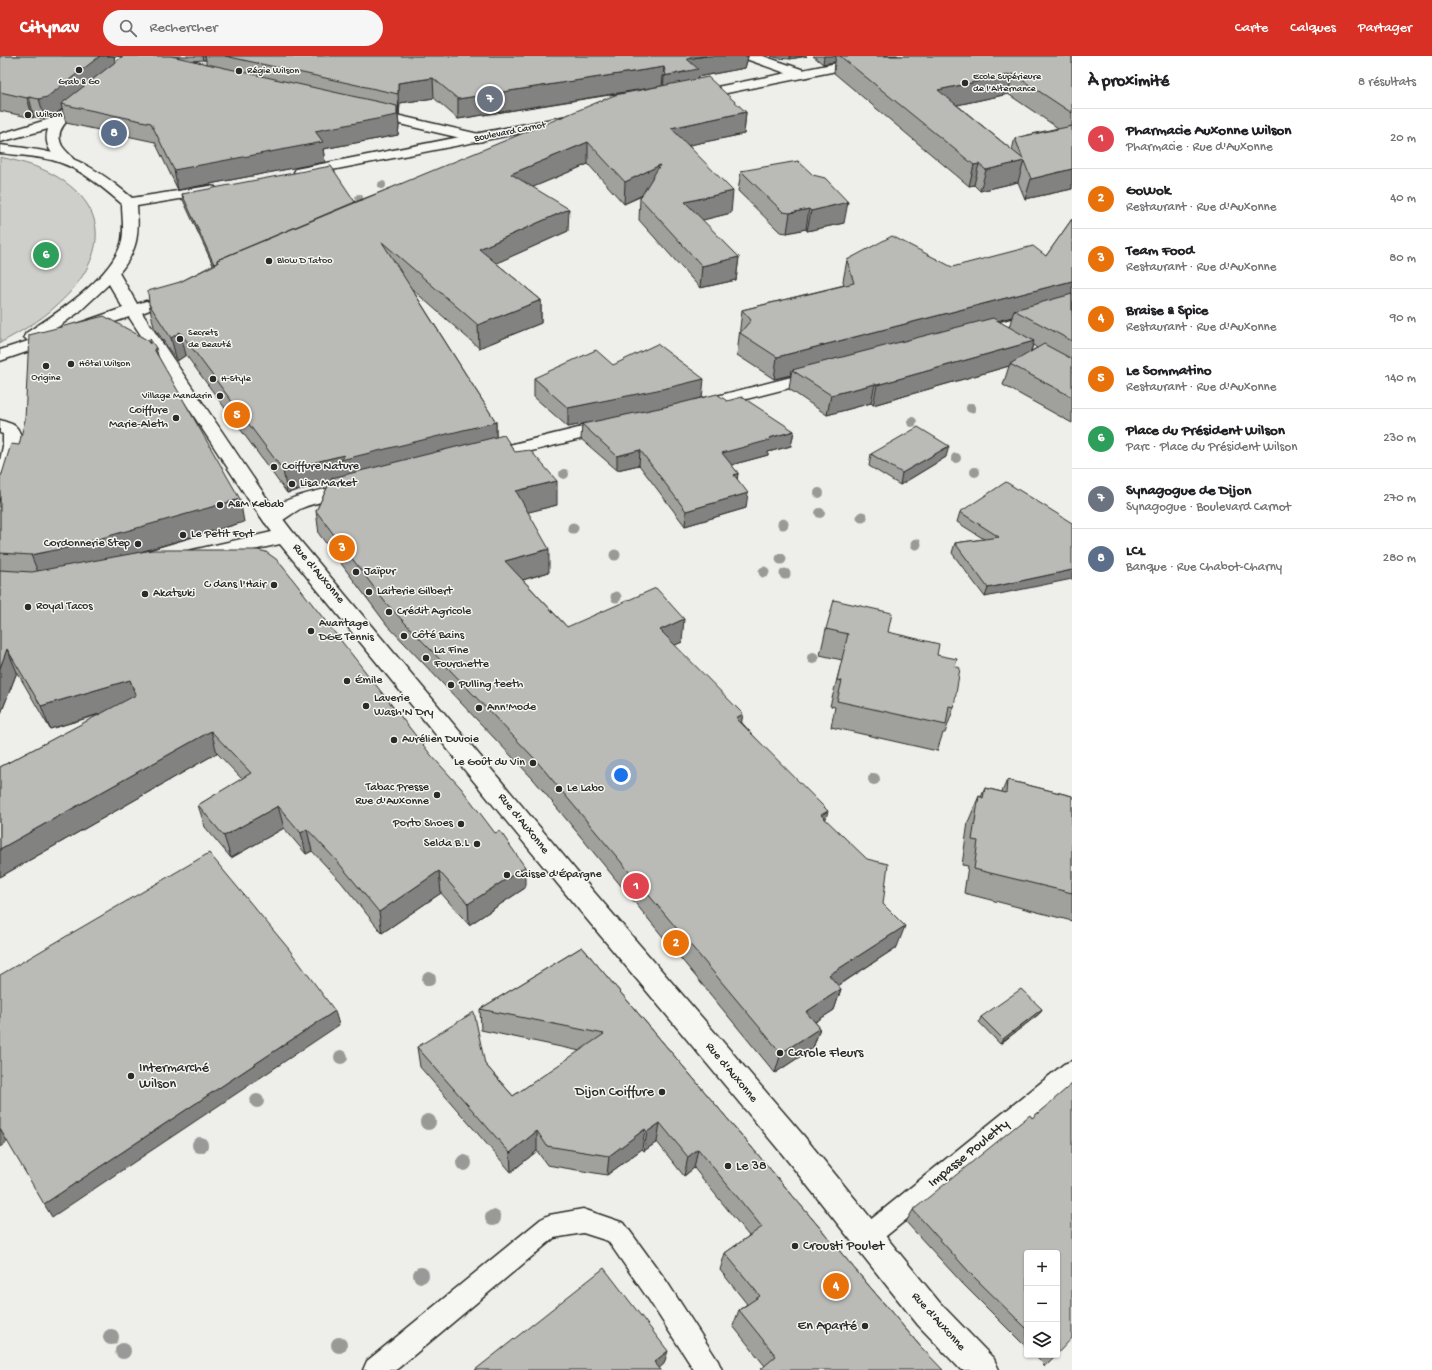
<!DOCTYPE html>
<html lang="fr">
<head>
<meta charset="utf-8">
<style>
	:root { --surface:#fff; --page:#f6f6f6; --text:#202124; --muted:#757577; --line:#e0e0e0; --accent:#d93025 }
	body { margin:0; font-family:"Gochi Hand",sans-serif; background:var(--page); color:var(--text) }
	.controls { position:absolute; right:12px; bottom:12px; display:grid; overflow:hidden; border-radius:4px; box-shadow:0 1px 3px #0004 }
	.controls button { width:36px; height:36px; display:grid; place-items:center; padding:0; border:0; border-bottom:1px solid var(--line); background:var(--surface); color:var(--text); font:20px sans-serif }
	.you { position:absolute; left:621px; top:719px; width:14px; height:14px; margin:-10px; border:3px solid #fff; border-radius:50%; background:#1a73e8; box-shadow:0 0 0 6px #1a73e833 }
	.badge { display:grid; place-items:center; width:26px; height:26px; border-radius:50%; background:var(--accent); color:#fff; font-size:13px; font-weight:700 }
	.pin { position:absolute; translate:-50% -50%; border:2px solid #fff; box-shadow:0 1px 4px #0006 }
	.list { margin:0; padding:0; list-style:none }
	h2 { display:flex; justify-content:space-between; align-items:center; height:52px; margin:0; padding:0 16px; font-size:17px }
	h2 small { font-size:13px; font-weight:400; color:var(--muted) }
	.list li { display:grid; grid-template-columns:26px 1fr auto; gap:12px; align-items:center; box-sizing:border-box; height:60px; padding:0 16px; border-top:1px solid var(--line) }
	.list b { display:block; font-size:15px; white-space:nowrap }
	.list p { margin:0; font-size:13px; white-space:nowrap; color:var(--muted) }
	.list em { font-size:13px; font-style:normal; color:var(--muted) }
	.icon { flex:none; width:22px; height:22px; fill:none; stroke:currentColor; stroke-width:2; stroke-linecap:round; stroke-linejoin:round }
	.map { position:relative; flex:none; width:1072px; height:1314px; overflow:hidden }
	header { display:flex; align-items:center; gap:24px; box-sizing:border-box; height:56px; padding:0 20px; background:var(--accent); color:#fff }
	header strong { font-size:19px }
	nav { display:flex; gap:22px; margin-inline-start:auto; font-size:14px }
	.search { width:280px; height:36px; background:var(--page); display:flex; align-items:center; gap:10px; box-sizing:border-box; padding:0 14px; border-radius:22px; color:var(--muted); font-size:15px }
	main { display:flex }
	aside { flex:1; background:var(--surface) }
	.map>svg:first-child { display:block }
	.green { fill:#cececa; stroke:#7c7c7a }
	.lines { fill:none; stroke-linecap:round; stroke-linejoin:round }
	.lane-casing { stroke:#2b2b2b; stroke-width:3 }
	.street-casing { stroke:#2b2b2b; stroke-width:3 }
	.secondary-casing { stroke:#2b2b2b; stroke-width:3 }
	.lane { fill:#f6f6f2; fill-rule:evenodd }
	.street { fill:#f6f6f2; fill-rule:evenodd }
	.secondary { fill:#f6f6f2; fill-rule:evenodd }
	.tree { fill:#999997 }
	.wall { fill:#a0a09d; stroke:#2b2b2b; fill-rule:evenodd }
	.shaded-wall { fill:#828280; stroke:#2b2b2b }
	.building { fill:#babab7; stroke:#2b2b2b }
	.poi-dot { fill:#2b2b2b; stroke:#f6f6f2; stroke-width:1.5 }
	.labels { text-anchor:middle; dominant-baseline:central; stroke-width:3; stroke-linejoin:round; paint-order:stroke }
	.far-poi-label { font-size:10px; fill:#2b2b2b; stroke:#f6f6f2; text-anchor:start }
	.far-street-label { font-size:10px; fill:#2b2b2b; stroke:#f6f6f2 }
	.poi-label { font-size:12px; fill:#2b2b2b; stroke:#f6f6f2; text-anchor:start }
	.street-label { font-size:12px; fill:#2b2b2b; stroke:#f6f6f2 }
	.near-poi-label { font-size:14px; fill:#2b2b2b; stroke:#f6f6f2; text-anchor:start }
	.near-street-label { font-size:14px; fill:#2b2b2b; stroke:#f6f6f2 }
</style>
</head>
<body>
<header>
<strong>Citynav</strong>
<div class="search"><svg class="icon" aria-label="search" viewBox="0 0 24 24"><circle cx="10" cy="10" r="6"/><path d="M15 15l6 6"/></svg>Rechercher</div>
<nav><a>Carte</a><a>Calques</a><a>Partager</a></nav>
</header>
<main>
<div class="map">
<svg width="1072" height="1314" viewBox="0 0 1072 1314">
	<rect width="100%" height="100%" fill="#eeeeea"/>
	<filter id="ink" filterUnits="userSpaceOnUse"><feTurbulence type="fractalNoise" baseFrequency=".025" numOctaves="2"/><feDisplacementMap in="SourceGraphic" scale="8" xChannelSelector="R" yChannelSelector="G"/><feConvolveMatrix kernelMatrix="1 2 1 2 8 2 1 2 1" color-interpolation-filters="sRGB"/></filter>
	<g filter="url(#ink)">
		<path class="green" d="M 0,101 C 23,106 46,112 65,126 C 117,163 97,214 56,250 C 40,265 20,276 0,287 Z"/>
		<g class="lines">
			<g class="lane-casing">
				<path id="lane" d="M 1072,1005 L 1072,1029 L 875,1189 L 867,1193 L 859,1189 L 855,1181 L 859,1173 L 1064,1008 Z
					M 583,1153 L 624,1167 L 667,1226 L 718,1305 L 722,1314 L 694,1314 L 649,1244 L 608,1185 L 583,1177 L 554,1182 L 396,1314 L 363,1314 L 367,1305 L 541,1163 L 549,1159 Z"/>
			</g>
			<g class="street-casing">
				<path id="street" d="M 745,0 L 763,0 L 807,15 L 809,18 L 807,21 L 797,21 L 746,3 Z
					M 87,38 L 92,39 L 94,42 C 84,56 50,67 62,90 C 65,95 71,99 74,104 L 72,107 C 61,110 49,97 47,86 C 46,81 47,77 48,73 L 0,86 L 0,78 L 53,62 L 82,39 Z
					M 370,53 L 483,79 L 485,82 L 483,85 L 478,86 L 365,60 L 363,57 L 365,54 Z
					M 1072,246 L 1072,256 L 978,283 L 972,282 L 970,278 L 972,274 Z
					M 819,314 L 825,315 L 828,319 L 825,323 L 695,356 L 689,355 L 686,351 L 689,347 Z
					M 611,364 L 617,366 L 620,370 L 617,374 L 483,407 L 476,405 L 474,401 L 476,397 Z
					M 353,427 L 360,429 L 362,433 L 360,437 C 344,442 315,446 302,452 C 289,458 280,471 265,467 L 262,462 C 276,440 329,433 353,427 Z"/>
			</g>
			<g class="secondary-casing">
				<path id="secondary" d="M 63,0 L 107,0 L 148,4 L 153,5 L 154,8 L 153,11 L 148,12 L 69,4 L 64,3 Z
					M 872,0 L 897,0 L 896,3 L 891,4 L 692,44 L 687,43 L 685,40 L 687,37 Z
					M 572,59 L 577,60 L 579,63 L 577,66 L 301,120 L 296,119 L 294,116 L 296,113 L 301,112 Z
					M 0,89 C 61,96 84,100 132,142 L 210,130 L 215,131 L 217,134 L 215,137 L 210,138 L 137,150 C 139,179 138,194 119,217 L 137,248 L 146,245 L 152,247 L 154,250 L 152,253 L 142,257 L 266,441 L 292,475 L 588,829 L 803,1079 L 940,1247 L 994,1303 L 999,1314 L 961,1314 L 918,1269 L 783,1099 L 570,843 L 280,488 L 191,508 L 184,506 L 181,501 L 184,496 L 272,476 L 252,449 L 129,261 L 0,305 L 0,294 L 28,285 L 24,281 L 26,277 C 56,258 110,223 121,188 C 125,176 122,161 122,148 C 101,130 79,111 52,104 C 35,100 17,99 0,97 ZM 109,228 L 123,252 L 48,278 L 79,256 Z
					M 0,364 C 5,366 11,367 15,370 C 30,382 14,424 9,440 L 7,444 L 0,446 L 0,405 L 3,390 L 3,378 L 0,377 Z"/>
			</g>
			<use href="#lane" class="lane"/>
			<use href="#street" class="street"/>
			<use href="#secondary" class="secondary"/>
		</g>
		<g class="tree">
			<circle cx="382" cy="129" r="4"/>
			<circle cx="359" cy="142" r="4"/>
			<circle cx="971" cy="352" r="5"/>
			<circle cx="912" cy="366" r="5"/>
			<circle cx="956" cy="402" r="5"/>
			<circle cx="975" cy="416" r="5"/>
			<circle cx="564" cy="418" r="5"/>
			<circle cx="819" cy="437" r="5"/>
			<circle cx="820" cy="457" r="5"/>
			<circle cx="862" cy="461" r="5.5"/>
			<circle cx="783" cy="468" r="5.5"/>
			<circle cx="573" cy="472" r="5.5"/>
			<circle cx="916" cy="488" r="5.5"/>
			<circle cx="615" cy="499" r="5.5"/>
			<circle cx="781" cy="503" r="5.5"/>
			<circle cx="764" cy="516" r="5.5"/>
			<circle cx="785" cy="518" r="5.5"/>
			<circle cx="616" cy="541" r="5.5"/>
			<circle cx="813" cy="602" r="6"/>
			<circle cx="874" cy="723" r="6"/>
			<circle cx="429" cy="923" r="7"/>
			<circle cx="341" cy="1001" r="7"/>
			<circle cx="257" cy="1045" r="7"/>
			<circle cx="428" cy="1066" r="8"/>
			<circle cx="200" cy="1089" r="8"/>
			<circle cx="464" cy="1107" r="8"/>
			<circle cx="493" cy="1162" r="8"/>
			<circle cx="421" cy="1219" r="8"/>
			<circle cx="111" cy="1281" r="8"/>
			<circle cx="339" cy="1289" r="8"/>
			<circle cx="123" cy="1295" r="8"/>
		</g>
		<path class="wall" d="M 0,0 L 114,0 L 115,6 L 122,1 L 117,0 L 748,0 L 747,5 L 745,12 L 697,21 L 697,23 L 746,56 L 744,78 L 689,89 L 731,157 L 702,164 L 739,201 L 736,224 L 700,232 L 639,164 L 640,142 L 642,140 L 624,148 L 588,108 L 533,131 L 568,175 L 496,207 L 541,244 L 541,267 L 479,292 L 412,233 L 496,366 L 496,381 L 515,396 L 557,449 L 528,456 L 549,516 L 523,524 L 567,571 L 682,586 L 675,589 L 826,764 L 883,848 L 897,891 L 838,930 L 841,933 L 834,954 L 815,966 L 820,972 L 813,992 L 775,1017 L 534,724 L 387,569 L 319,478 L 316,455 L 330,426 L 287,437 L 186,299 L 177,305 L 154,271 L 149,248 L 180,226 L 213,209 L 183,144 L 182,138 L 355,146 L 648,33 L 458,63 L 434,42 L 400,47 L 399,59 L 398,58 L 399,70 L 398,79 L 323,93 L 325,106 L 178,134 L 155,86 L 66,67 L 62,53 L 52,61 L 45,63 L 34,61 L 33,62 L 0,55 ZM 203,4 L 206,4 L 206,8 L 193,5 Z
			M 771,0 L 807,0 L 790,3 L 778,2 Z
			M 813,0 L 1072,0 L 1072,133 L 1025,143 L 1018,126 L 980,135 L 974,129 L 969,130 L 834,17 L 835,6 L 823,8 ZM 1008,38 L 1058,72 L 1015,82 L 1012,94 L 957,49 Z
			M 741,115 L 844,167 L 807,175 L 806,173 L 787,177 L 780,176 L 738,135 Z
			M 1072,163 L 1072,367 L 1003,329 L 1009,310 L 873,349 L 871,347 L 827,359 L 789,333 L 791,319 L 774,323 L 737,299 L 742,254 L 844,229 L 843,225 L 847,204 L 952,211 L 1046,200 ZM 1012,261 L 1009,271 L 997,265 L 999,264 ZM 1033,289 L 1037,292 L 1031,295 Z
			M 159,302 L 244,466 L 146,495 L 525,832 L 469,869 L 441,837 L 382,877 L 341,826 L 312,795 L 306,798 L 284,772 L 231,802 L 205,771 L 198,749 L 242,723 L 217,697 L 0,821 L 0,711 L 101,658 L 50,673 L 17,616 L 0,660 L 0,421 L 19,389 Z
			M 613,309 L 702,341 L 727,345 L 794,375 L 791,390 L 768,396 L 768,399 L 731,409 L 738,417 L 737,424 L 746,452 L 685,470 L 639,409 L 617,414 L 581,383 L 582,368 L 568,371 L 534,341 L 534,322 Z
			M 871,398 L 946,401 L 900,429 L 869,410 Z
			M 960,456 L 1072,467 L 985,541 L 952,497 L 955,487 L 984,483 L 957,466 Z
			M 826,573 L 888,576 L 937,599 L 955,610 L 954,651 L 945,677 L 943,677 L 937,695 L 831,671 L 835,651 L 830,650 L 842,604 L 820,599 Z
			M 1007,724 L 1072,740 L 1072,865 L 964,837 L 968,810 L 962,809 L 968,766 L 979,740 L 981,741 L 985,732 L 1002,736 Z
			M 582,891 L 920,1290 L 765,1310 L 733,1270 L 739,1254 L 747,1248 L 720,1214 L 725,1197 L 749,1180 L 694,1112 L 684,1120 L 657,1086 L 644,1095 L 642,1093 L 607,1119 L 547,1109 L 537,1095 L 511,1116 L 420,1011 L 417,991 L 485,1008 L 513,1040 L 580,995 L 481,974 L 480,953 Z
			M 1042,953 L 1039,958 L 1000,988 L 979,966 L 981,961 Z
			M 913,1154 L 1027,1197 L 1027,1292 L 964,1229 L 906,1166 Z
			M 1034,1299 L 1056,1299 L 1045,1310 Z"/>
		<path class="shaded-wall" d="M 100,0 L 114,0 L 116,11 L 61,48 L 62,53 L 52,61 L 45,63 L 39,43 Z
			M 202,0 L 205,0 L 206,4 L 203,4 Z
			M 706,0 L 748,0 L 747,5 L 745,12 L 697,21 L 696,33 L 663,40 L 664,20 L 686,16 L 687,3 Z
			M 790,0 L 807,0 L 790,3 Z
			M 824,0 L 836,0 L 835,6 L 823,8 Z
			M 664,11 L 662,30 L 458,63 L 458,43 Z
			M 1013,18 L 1008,38 L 934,54 L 938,34 Z
			M 433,22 L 434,42 L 400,47 L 399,59 L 398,38 L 398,27 Z
			M 29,41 L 34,61 L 33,62 L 27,42 Z
			M 397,50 L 399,70 L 398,79 L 323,93 L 325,106 L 178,134 L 174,114 L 315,75 Z
			M 746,56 L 744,78 L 670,93 L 671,72 Z
			M 588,86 L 588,108 L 512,140 L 511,118 Z
			M 1024,105 L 1018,126 L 980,135 L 986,114 Z
			M 979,108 L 974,129 L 969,130 L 974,109 Z
			M 660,109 L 659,131 L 624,148 L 625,126 Z
			M 1072,113 L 1072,133 L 1025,143 L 1031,123 Z
			M 733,135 L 731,157 L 683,169 L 685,146 Z
			M 848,146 L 844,167 L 807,175 L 811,155 Z
			M 569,153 L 568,175 L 479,215 L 479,193 Z
			M 809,153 L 806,173 L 787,177 L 790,157 Z
			M 739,201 L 736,224 L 700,232 L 702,210 Z
			M 1072,225 L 1072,245 L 1014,254 L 1012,261 L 797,317 L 792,314 L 791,319 L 774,323 L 777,301 Z
			M 541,244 L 541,267 L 479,292 L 478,269 Z
			M 180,276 L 186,299 L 177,305 L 171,282 Z
			M 1034,285 L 1028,304 L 1010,308 L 1009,310 L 873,349 L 877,329 Z
			M 156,292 L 162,314 L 154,293 Z
			M 704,323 L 702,342 L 666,352 L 568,371 L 568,352 Z
			M 875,328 L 871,347 L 827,359 L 831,339 Z
			M 496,366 L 496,389 L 344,423 L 287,437 L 283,414 L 344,399 Z
			M 794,375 L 791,390 L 768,396 L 768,399 L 720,412 L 722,397 L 769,382 Z
			M 949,390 L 946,401 L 900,429 L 902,417 Z
			M 640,394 L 639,409 L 617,414 L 617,400 Z
			M 738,417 L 736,432 L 734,419 Z
			M 557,425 L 557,449 L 517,459 L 516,435 Z
			M 748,437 L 746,452 L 685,470 L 686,455 Z
			M 240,443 L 244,466 L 74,515 L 40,521 L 31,499 Z
			M 549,493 L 549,516 L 506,529 L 505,505 Z
			M 1072,514 L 1072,523 L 985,541 L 988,532 Z
			M 684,563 L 682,586 L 658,597 L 660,574 Z
			M 7,593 L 17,616 L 0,660 L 0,612 Z
			M 130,624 L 138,646 L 50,673 L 41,650 Z
			M 743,658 L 739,681 L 736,662 Z
			M 211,675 L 217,697 L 0,821 L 0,793 Z
			M 278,750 L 284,772 L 231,802 L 224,780 Z
			M 828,755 L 822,777 L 821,759 Z
			M 307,773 L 312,795 L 306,798 L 301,777 Z
			M 525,811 L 525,832 L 469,869 L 468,848 Z
			M 439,815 L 441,837 L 382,877 L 379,856 Z
			M 905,870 L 897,891 L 822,940 L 829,919 Z
			M 841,933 L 834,954 L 800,976 L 806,956 Z
			M 1042,953 L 1039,958 L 1000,988 L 1003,983 Z
			M 335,955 L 339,969 L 52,1161 L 44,1148 Z
			M 820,972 L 813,992 L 775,1017 L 781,997 Z
			M 660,1067 L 657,1086 L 644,1095 L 647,1076 Z
			M 0,1073 L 8,1085 L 0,1091 Z
			M 645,1073 L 642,1093 L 607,1119 L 609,1100 Z
			M 537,1075 L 537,1095 L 511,1116 L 510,1097 Z
			M 698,1093 L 694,1112 L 684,1120 L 688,1101 Z
			M 668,1295 L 664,1308 L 657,1314 L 654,1306 Z"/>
		<path class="building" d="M 0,0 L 100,0 L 47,41 L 39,43 L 29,41 L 27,42 L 0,36 Z
			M 123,0 L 171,0 L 397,50 L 397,59 L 315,75 L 323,86 L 174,114 L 151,67 L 61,48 Z
			M 225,0 L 706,0 L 687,3 L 698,13 L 664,20 L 666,19 L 664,11 L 458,43 L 433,22 L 398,27 L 398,38 Z
			M 840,0 L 1072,0 L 1072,57 L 1013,18 L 938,34 L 1023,103 L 1015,82 L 1072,70 L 1072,113 L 1031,123 L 1024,105 L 986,114 L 979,108 L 974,109 Z
			M 708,21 L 746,56 L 671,72 L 733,135 L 685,146 L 739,201 L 702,210 L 640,142 L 660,109 L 625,126 L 588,86 L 511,118 L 569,153 L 479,193 L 541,244 L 478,269 L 382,186 L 496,366 L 341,404 L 344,399 L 283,414 L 180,276 L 171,282 L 149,248 L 148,235 L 180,226 L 218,207 L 217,204 L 615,39 Z
			M 798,105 L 813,119 L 825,122 L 848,146 L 811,155 L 809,153 L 790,157 L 783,156 L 741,115 Z
			M 331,110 L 355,146 L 217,204 L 217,207 L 214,208 L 182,138 Z
			M 1072,163 L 1072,225 L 777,301 L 740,277 L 751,264 L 742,254 L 854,227 L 847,204 L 892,180 L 952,211 L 1033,190 L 1046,200 Z
			M 1072,238 L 1072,285 L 1014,254 Z
			M 104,260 L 149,285 L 150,288 L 150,283 L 156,292 L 154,293 L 240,443 L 66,492 L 31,499 L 0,497 L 0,421 L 2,418 L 11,388 L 19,389 L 25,364 L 29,279 Z
			M 993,262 L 1034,285 L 877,329 L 875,328 L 831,339 L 792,314 Z
			M 657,288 L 704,323 L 667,332 L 568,352 L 534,322 L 596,294 L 613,309 Z
			M 1044,288 L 1072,303 L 1072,341 L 1010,308 Z
			M 717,338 L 727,345 L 742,341 L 794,375 L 769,382 L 770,384 L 722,397 L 738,417 L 734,419 L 748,437 L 686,455 L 640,394 L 617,400 L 582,368 L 669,350 Z
			M 918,371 L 949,390 L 902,417 L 871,398 Z
			M 504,379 L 515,396 L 530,394 L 557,425 L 516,435 L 549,493 L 505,505 L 567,571 L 656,532 L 684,563 L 660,574 L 743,658 L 736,662 L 828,755 L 821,759 L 867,803 L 888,808 L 883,848 L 905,870 L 829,919 L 841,933 L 806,956 L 820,972 L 781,997 L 534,702 L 385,546 L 316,455 L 332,422 Z
			M 1006,426 L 1072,467 L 1072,514 L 988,532 L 955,487 L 999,481 L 960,456 Z
			M 152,494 L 258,494 L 266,496 L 276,503 L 283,511 L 431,699 L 461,732 L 495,777 L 500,775 L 525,811 L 468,848 L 439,815 L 379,856 L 337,805 L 307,773 L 301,777 L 278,750 L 224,780 L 198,749 L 251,717 L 211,675 L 0,793 L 0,711 L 136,639 L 130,624 L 41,650 L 7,593 L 0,612 L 0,514 L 32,516 Z
			M 834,544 L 892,557 L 888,576 L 939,588 L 937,599 L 957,603 L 955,610 L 960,612 L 954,651 L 949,650 L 946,669 L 837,645 L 842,625 L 837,624 L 848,578 L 826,573 Z
			M 1007,724 L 1072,740 L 1072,837 L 974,813 L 978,785 L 972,784 L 979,740 L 983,742 L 985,732 L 1006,737 Z
			M 209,797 L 288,892 L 335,955 L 44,1148 L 0,1073 L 0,919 Z
			M 582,891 L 920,1290 L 943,1314 L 760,1314 L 776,1300 L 739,1254 L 760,1240 L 725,1197 L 762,1171 L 698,1093 L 688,1101 L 660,1067 L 647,1076 L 645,1073 L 609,1100 L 547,1090 L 537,1075 L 510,1097 L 417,991 L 474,956 L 485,1008 L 513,1040 L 604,978 L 480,953 Z
			M 1021,933 L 1042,953 L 1003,983 L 981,961 Z
			M 1072,1028 L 1072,1282 L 1057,1298 L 1057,1197 L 1027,1197 L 1027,1273 L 971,1218 L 913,1154 L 1030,1059 L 1032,1062 Z
			M 604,1212 L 668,1295 L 654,1306 L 661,1314 L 475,1314 Z"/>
	</g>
	<g class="poi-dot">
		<circle cx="79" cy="14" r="4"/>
		<circle cx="239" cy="15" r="4"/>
		<circle cx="965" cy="27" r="4"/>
		<circle cx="28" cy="59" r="4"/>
		<circle cx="269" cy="205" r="4"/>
		<circle cx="180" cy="283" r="4"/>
		<circle cx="71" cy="308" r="4"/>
		<circle cx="46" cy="310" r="4"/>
		<circle cx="213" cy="323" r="4"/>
		<circle cx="220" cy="340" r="4"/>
		<circle cx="176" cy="362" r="4"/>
		<circle cx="274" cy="411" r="4"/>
		<circle cx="292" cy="428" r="4"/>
		<circle cx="220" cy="449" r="4"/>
		<circle cx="183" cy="479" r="4"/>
		<circle cx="138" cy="488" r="4"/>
		<circle cx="356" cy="516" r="4"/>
		<circle cx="274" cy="529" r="4"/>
		<circle cx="369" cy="536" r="4"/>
		<circle cx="145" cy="538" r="4"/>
		<circle cx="28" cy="551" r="4"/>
		<circle cx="389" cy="556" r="4"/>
		<circle cx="311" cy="575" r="4"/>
		<circle cx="404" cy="580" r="4"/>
		<circle cx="426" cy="602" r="4"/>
		<circle cx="347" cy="625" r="4"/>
		<circle cx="451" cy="629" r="4"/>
		<circle cx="366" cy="650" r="4"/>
		<circle cx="479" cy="652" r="4"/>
		<circle cx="394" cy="684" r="4"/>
		<circle cx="533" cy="707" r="4"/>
		<circle cx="559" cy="733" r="4"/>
		<circle cx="437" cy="739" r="4"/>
		<circle cx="461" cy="768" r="4"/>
		<circle cx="477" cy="788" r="4"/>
		<circle cx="507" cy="819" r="4"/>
		<circle cx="780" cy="997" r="4"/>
		<circle cx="131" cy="1020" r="4"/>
		<circle cx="662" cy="1036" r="4"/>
		<circle cx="728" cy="1110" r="4"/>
		<circle cx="795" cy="1190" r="4"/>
		<circle cx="865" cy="1270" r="4"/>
	</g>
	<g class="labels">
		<g class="far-poi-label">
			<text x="247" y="15">Régie Wilson</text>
			<text x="973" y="21">Ecole Supérieure<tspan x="973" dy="12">de l'Alternance</tspan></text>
			<text x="79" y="26" text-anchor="middle">Grab &amp; Go</text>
			<text x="36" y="59">Wilson</text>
			<text x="277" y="205">Blow D Tatoo</text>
			<text x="188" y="277">Secrets<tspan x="188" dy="12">de Beauté</tspan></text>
			<text x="79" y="308">Hôtel Wilson</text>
			<text x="46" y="322" text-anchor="middle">Origine</text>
			<text x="221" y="323">H-Style</text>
			<text x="212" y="340" text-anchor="end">Village Mandarin</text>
		</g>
		<g class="far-street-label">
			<text transform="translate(510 76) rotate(-11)">Boulevard Carnot</text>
		</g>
		<g class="poi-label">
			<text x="168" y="355" text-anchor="end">Coiffure<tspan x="168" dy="14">Marie-Aleth</tspan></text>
			<text x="282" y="411">Coiffure Nature</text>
			<text x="300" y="428">Lisa Market</text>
			<text x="228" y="449">A&amp;M Kebab</text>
			<text x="191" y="479">Le Petit Fort</text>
			<text x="130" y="488" text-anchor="end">Cordonnerie Step</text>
			<text x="364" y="516">Jaïpur</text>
			<text x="266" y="529" text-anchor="end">C dans l'Hair</text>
			<text x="377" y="536">Laiterie Gilbert</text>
			<text x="153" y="538">Akatsuki</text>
			<text x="36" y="551">Royal Tacos</text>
			<text x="397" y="556">Crédit Agricole</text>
			<text x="319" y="568">Avantage<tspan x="319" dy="14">DGE Tennis</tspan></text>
			<text x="412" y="580">Côté Bains</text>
			<text x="434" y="595">La Fine<tspan x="434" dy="14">Fourchette</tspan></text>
			<text x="355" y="625">Émile</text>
			<text x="459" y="629">Pulling teeth</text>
			<text x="374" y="643">Laverie<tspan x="374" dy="14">Wash'N Dry</tspan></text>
			<text x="487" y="652">Ann'Mode</text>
			<text x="402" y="684">Aurélien Duvoie</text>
			<text x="525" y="707" text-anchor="end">Le Goût du Vin</text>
			<text x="429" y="732" text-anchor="end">Tabac Presse<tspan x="429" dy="14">Rue d'Auxonne</tspan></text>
			<text x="567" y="733">Le Labo</text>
			<text x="453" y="768" text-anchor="end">Porto Shoes</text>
			<text x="469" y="788" text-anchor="end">Selda B.L</text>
			<text x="515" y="819">Caisse d'Épargne</text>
		</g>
		<g class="street-label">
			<text transform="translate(318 518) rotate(50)">Rue d'Auxonne</text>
			<text transform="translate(523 768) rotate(51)">Rue d'Auxonne</text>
			<text transform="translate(731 1017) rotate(50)">Rue d'Auxonne</text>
			<text transform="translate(938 1266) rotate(48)">Rue d'Auxonne</text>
		</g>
		<g class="near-poi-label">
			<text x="788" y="997">Carole Fleurs</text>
			<text x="139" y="1012">Intermarché<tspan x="139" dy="16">Wilson</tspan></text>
			<text x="654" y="1036" text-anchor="end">Dijon Coiffure</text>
			<text x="736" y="1110">Le 38</text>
			<text x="803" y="1190">Crousti Poulet</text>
			<text x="857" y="1270" text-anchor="end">En Aparté</text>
		</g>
		<g class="near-street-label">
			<text transform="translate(969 1098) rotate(-39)">Impasse Pouletty</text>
		</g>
	</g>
</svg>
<div class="controls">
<button>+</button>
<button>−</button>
<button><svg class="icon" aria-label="layers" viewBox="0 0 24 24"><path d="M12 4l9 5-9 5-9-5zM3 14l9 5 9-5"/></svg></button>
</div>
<div class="you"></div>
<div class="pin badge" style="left:636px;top:830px;background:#e0444e">1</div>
<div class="pin badge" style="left:676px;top:887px;background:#e8710a">2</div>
<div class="pin badge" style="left:342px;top:492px;background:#e8710a">3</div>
<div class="pin badge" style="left:836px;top:1230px;background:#e8710a">4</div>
<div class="pin badge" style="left:237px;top:359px;background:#e8710a">5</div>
<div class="pin badge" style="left:46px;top:199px;background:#2e9e5b">6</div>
<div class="pin badge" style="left:490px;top:43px;background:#6b7280">7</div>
<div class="pin badge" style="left:114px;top:77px;background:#5c6f8a">8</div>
</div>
<aside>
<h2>À proximité<small>8 résultats</small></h2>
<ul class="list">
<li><span class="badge" style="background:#e0444e">1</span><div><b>Pharmacie Auxonne Wilson</b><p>Pharmacie · Rue d'Auxonne</p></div><em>20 m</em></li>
<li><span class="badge" style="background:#e8710a">2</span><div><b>GoWok</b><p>Restaurant · Rue d'Auxonne</p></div><em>40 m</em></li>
<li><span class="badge" style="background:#e8710a">3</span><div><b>Team Food</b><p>Restaurant · Rue d'Auxonne</p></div><em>80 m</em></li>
<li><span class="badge" style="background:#e8710a">4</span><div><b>Braise &amp; Spice</b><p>Restaurant · Rue d'Auxonne</p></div><em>90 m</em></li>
<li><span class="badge" style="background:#e8710a">5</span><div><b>Le Sommatino</b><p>Restaurant · Rue d'Auxonne</p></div><em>140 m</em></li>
<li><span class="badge" style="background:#2e9e5b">6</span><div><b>Place du Président Wilson</b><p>Parc · Place du Président Wilson</p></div><em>230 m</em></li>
<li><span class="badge" style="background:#6b7280">7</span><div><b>Synagogue de Dijon</b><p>Synagogue · Boulevard Carnot</p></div><em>270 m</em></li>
<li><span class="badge" style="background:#5c6f8a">8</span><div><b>LCL</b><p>Banque · Rue Chabot-Charny</p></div><em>280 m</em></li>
</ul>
</aside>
</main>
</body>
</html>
